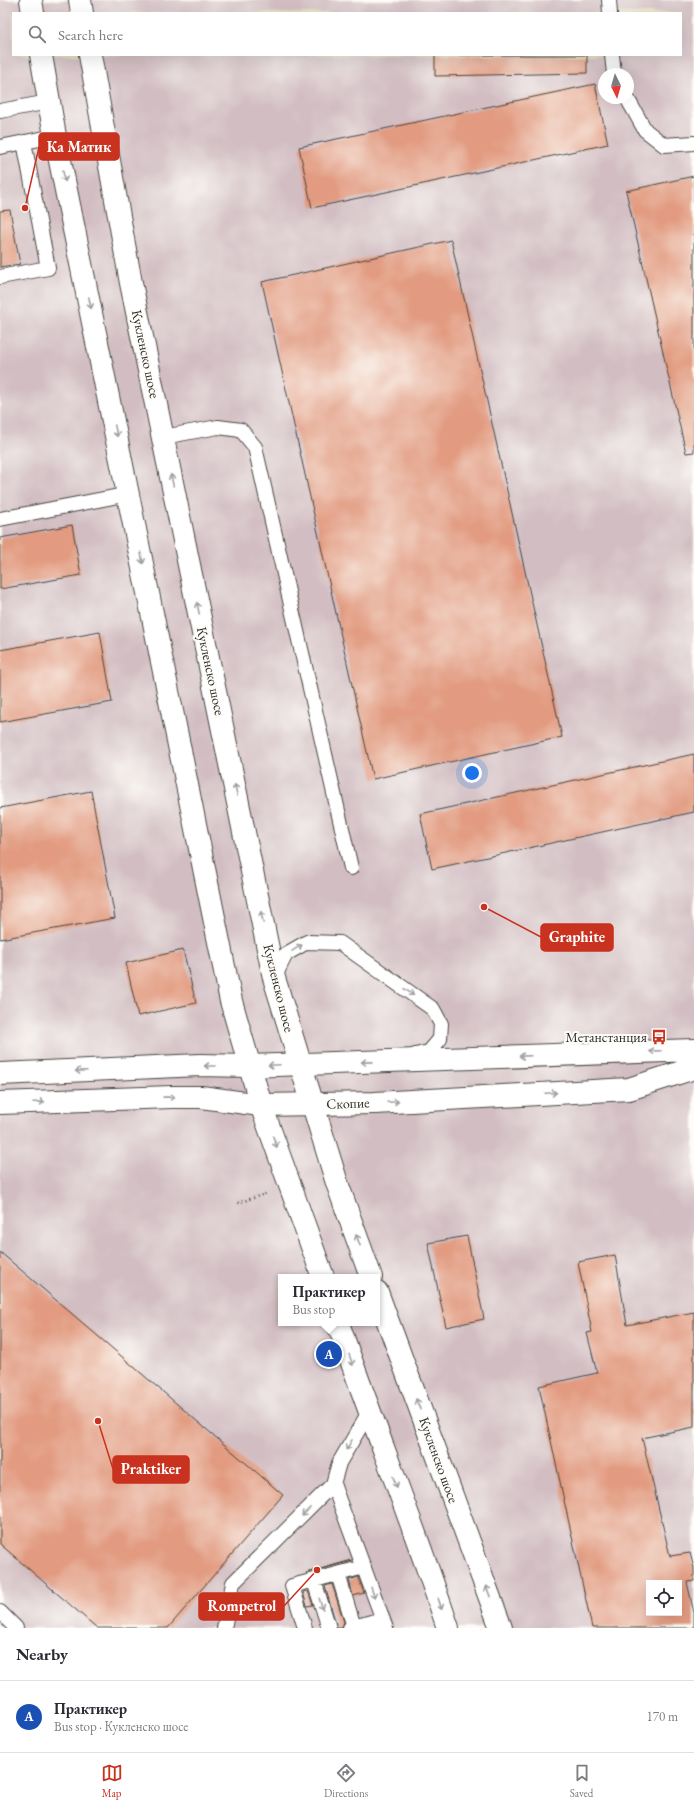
<!DOCTYPE html>
<html lang="en">
<head>
<meta charset="utf-8">
<style>
	:root { --surface:#fff; --page:#f2f2f3; --text:#2b2b33; --muted:#7c7c81; --line:#e1e1e2; --accent:#c8321e }
	body { margin:0; font-family:"EB Garamond",serif; background:var(--page); color:var(--text) }
	.controls { position:absolute; right:12px; bottom:12px; display:grid; overflow:hidden; border-radius:0px; box-shadow:0 4px 16px #0002 }
	.controls button { width:36px; height:36px; display:grid; place-items:center; padding:0; border:0; border-bottom:1px solid var(--line); background:var(--surface); color:var(--text); font:20px sans-serif }
	.compass { position:absolute; left:598px; top:68px; width:36px; height:36px; border-radius:50%; background:var(--surface); box-shadow:0 4px 16px #0002; rotate:175deg }
	.you { position:absolute; left:472px; top:773px; width:14px; height:14px; margin:-10px; border:3px solid #fff; border-radius:50%; background:#1a73e8; box-shadow:0 0 0 6px #1a73e833 }
	.badge { display:grid; place-items:center; width:26px; height:26px; border-radius:50%; background:var(--accent); color:#fff; font-size:13px; font-weight:700 }
	.pin { position:absolute; translate:-50% -50%; border:2px solid #fff; box-shadow:0 1px 4px #0006 }
	.popup { position:absolute; left:278px; top:1274px; width:102px; height:52px; box-sizing:border-box; display:grid; place-content:center; border-radius:0px; background:var(--surface); filter:drop-shadow(0 1px 3px #0005); font-size:13px; white-space:nowrap; color:var(--muted) }
	.popup b { font-size:15px; color:var(--text) }
	.popup::after { content:''; position:absolute; left:50%; top:100%; margin-left:-8px; border:8px solid transparent; border-top-color:var(--surface) }
	.list { margin:0; padding:0; list-style:none }
	h2 { display:flex; justify-content:space-between; align-items:center; height:52px; margin:0; padding:0 16px; font-size:17px }
	h2 small { font-size:13px; font-weight:400; color:var(--muted) }
	.list li { display:grid; grid-template-columns:26px 1fr auto; gap:12px; align-items:center; box-sizing:border-box; height:72px; padding:0 16px; border-top:1px solid var(--line) }
	.list b { display:block; font-size:15px; white-space:nowrap }
	.list p { margin:0; font-size:13px; white-space:nowrap; color:var(--muted) }
	.list em { font-size:13px; font-style:normal; color:var(--muted) }
	.icon { flex:none; width:22px; height:22px; fill:none; stroke:currentColor; stroke-width:2; stroke-linecap:round; stroke-linejoin:round }
	.map { position:relative; flex:none; width:694px; height:1628px; overflow:hidden }
	.search { position:absolute; background:var(--surface); box-shadow:0 4px 16px #0002; left:12px; right:12px; top:12px; height:44px; display:flex; align-items:center; gap:10px; box-sizing:border-box; padding:0 14px; border-radius:0px; color:var(--muted); font-size:15px }
	.sheet { height:124px; background:var(--surface) }
	nav { display:flex; justify-content:space-around; align-items:center; box-sizing:border-box; height:56px; border-top:1px solid var(--line); background:var(--surface); font-size:11px; color:var(--muted) }
	nav a { display:grid; justify-items:center; gap:2px }
	nav .on { color:var(--accent) }
	.map>svg:first-child { display:block }
	.industrial { fill:#d2bec2; fill-rule:evenodd }
	.building { fill:#e29b81; fill-rule:evenodd }
	.lines { fill:none; stroke-linecap:round; stroke-linejoin:round }
	.service-casing { stroke:#474641; stroke-width:16 }
	.minor-casing { stroke:#474641; stroke-width:24 }
	.tertiary-casing { stroke:#474641; stroke-width:24 }
	.secondary-casing { stroke:#474641; stroke-width:24 }
	.path { stroke:#474641; stroke-width:2.5; stroke-dasharray:1 3; stroke-linecap:butt }
	.service { stroke:#fff; stroke-width:14 }
	.minor { stroke:#fff; stroke-width:22 }
	.tertiary { stroke:#fff; stroke-width:22 }
	.secondary { stroke:#fff; stroke-width:22 }
	.oneway { stroke:#a0a0a0 }
	.labels { text-anchor:middle; dominant-baseline:central; stroke-width:4; stroke-linejoin:round; paint-order:stroke }
	.street-label { font-size:14px; fill:#2b2b2b; stroke:#fdfcf7 }
	.poi-label { font-size:14px; fill:#2b2b2b; stroke:#fdfcf7; text-anchor:end }
	.leader { fill:none; stroke:#c8321e; stroke-width:1.5 }
	.callout-dot { fill:#c8321e; stroke:#fdfcf7; stroke-width:1.5 }
	.callout { fill:#c8321e; stroke:#c8321e; stroke-width:1.5 }
	.callout-label { font-size:15px; text-anchor:middle; font-weight:bold; fill:#fff }
</style>
</head>
<body>
<div class="map">
<svg width="694" height="1628" viewBox="0 0 694 1628">
	<rect width="100%" height="100%" fill="#fdfcf7"/>
	<filter id="ink" filterUnits="userSpaceOnUse"><feTurbulence type="fractalNoise" baseFrequency=".025" numOctaves="2"/><feDisplacementMap in="SourceGraphic" scale="8" xChannelSelector="R" yChannelSelector="G"/><feConvolveMatrix kernelMatrix="1 2 1 2 8 2 1 2 1" color-interpolation-filters="sRGB"/></filter>
	<filter id="wash" filterUnits="userSpaceOnUse"><feTurbulence type="fractalNoise" baseFrequency=".012" numOctaves="4" result="noise"/><feDisplacementMap in="SourceGraphic" scale="16" xChannelSelector="R" yChannelSelector="G"/><feGaussianBlur stdDeviation="0.9" result="paint"/><feColorMatrix in="noise" values="0 0 0 0 0 0 0 0 0 0 0 0 0 0 0 0 0 1.4 0 .05"/><feComposite in="paint" operator="in"/></filter>
	<g filter="url(#wash)">
		<rect width="100%" height="100%" fill="#e7e1bf"/>
		<path class="industrial" d="M 0,0 L 694,0 L 694,1628 L 0,1628 ZM 13,13 L 681,13 L 681,55 L 13,55 ZM 604,74 L 628,74 L 628,98 L 604,98 ZM 281,1277 L 377,1277 L 377,1323 L 281,1323 ZM 649,1583 L 679,1583 L 679,1613 L 649,1613 Z"/>
		<g id="blocks">
			<path class="building" d="M 435,55 L 587,55 L 587,73 L 435,76 Z
				M 595,84 L 608,144 L 312,208 L 299,147 Z
				M 694,176 L 694,452 L 686,453 L 626,191 Z
				M 10,210 L 20,264 L 0,267 L 0,211 Z
				M 451,240 L 562,737 L 373,779 L 262,282 Z
				M 72,525 L 81,575 L 0,589 L 0,538 Z
				M 100,632 L 112,702 L 0,722 L 0,650 Z
				M 694,754 L 694,812 L 432,869 L 420,814 Z
				M 91,791 L 115,918 L 0,939 L 0,808 Z
				M 183,950 L 196,1003 L 138,1016 L 126,963 Z
				M 467,1236 L 484,1319 L 446,1327 L 428,1243 Z
				M 0,1252 L 283,1495 L 168,1628 L 97,1628 L 0,1544 Z
				M 615,1255 L 627,1325 L 694,1312 L 694,1427 L 642,1438 L 670,1556 L 690,1553 L 694,1568 L 694,1581 L 687,1582 L 694,1613 L 694,1628 L 592,1628 L 539,1386 L 597,1373 L 587,1333 L 592,1332 L 578,1262 ZM 649,1583 L 679,1583 L 679,1613 L 649,1613 Z
				M 352,1560 L 352,1561 L 306,1573 Z
				M 358,1577 L 364,1593 L 353,1596 L 349,1580 Z
				M 332,1584 L 344,1622 L 342,1628 L 337,1628 L 325,1586 Z
				M 308,1591 L 313,1605 L 307,1606 L 303,1592 Z"/>
		</g>
	</g>
	<g filter="url(#ink)">
		<use href="#blocks" fill-opacity="0" stroke="#474641" stroke-width="1"/>
		<g class="lines">
			<g class="service-casing">
				<path id="service" d="M 609,0 L 610,13
					M 612,55 L 614,74
					M 627,98 L 645,130 L 664,145 L 694,143
					M 0,111 L 49,102
					M 0,147 L 55,136
					M 0,277 L 48,268 L 24,142
					M 163,437 L 218,427 L 241,430 L 255,447 L 351,868
					M 0,519 L 129,494
					M 274,978 L 286,954 L 307,942 L 340,943 L 433,1009 L 441,1024 L 440,1039 L 429,1052 L 415,1055
					M 369,1412 L 339,1463 L 333,1484 L 386,1628
					M 338,1574 L 354,1627
					M 314,1581 L 329,1628
					M 0,1612 L 16,1628
					M 224,1628 L 233,1583 L 333,1484
					M 305,1628 L 292,1586 L 364,1567
					M 350,1628 L 382,1619"/>
			</g>
			<g class="minor-casing">
				<path id="minor" d="M 0,1074 L 200,1065 L 249,1066
					M 0,1103 L 172,1097 L 201,1097 L 261,1105"/>
			</g>
			<g class="tertiary-casing">
				<path id="tertiary" d="M 249,1066 L 694,1050
					M 261,1105 L 375,1103 L 629,1089 L 694,1068"/>
			</g>
			<g class="secondary-casing">
				<path id="secondary" d="M 31,0 L 33,13
					M 80,0 L 82,13
					M 41,55 L 55,136 L 231,1001 L 261,1105 L 323,1277
					M 90,55 L 131,283 L 274,978 L 337,1183 L 371,1277
					M 377,1292 L 501,1628
					M 338,1323 C 373,1425 414,1525 448,1628"/>
			</g>
			<path class="path" d="M 238,1203 L 268,1193"/>
			<use href="#service" class="service"/>
			<use href="#minor" class="minor"/>
			<use href="#tertiary" class="tertiary"/>
			<use href="#secondary" class="secondary"/>
		</g>
		<defs><path id="oneway-shaft" d="M-6 0H5M1.5-3L5.5 0L1.5 3" fill="none" stroke-width="1.6" stroke-linecap="round" stroke-linejoin="round"/></defs>
		<g class="oneway">
			<use href="#oneway-shaft" transform="translate(64 176) rotate(78)"/>
			<use href="#oneway-shaft" transform="translate(90 303) rotate(78)"/>
			<use href="#oneway-shaft" transform="translate(116 431) rotate(78)"/>
			<use href="#oneway-shaft" transform="translate(172 480) rotate(-102)"/>
			<use href="#oneway-shaft" transform="translate(142 558) rotate(79)"/>
			<use href="#oneway-shaft" transform="translate(198 608) rotate(-102)"/>
			<use href="#oneway-shaft" transform="translate(236 790) rotate(-102)"/>
			<use href="#oneway-shaft" transform="translate(262 917) rotate(-101)"/>
			<use href="#oneway-shaft" transform="translate(297 948) rotate(-31)"/>
			<use href="#oneway-shaft" transform="translate(409 992) rotate(35)"/>
			<use href="#oneway-shaft" transform="translate(655 1051) rotate(178)"/>
			<use href="#oneway-shaft" transform="translate(525 1056) rotate(178)"/>
			<use href="#oneway-shaft" transform="translate(367 1062) rotate(179)"/>
			<use href="#oneway-shaft" transform="translate(274 1065) rotate(177)"/>
			<use href="#oneway-shaft" transform="translate(210 1066) rotate(-180)"/>
			<use href="#oneway-shaft" transform="translate(81 1071) rotate(178)"/>
			<use href="#oneway-shaft" transform="translate(551 1093) rotate(-3)"/>
			<use href="#oneway-shaft" transform="translate(169 1097) rotate(-1)"/>
			<use href="#oneway-shaft" transform="translate(39 1102) rotate(-2)"/>
			<use href="#oneway-shaft" transform="translate(393 1102) rotate(-3)"/>
			<use href="#oneway-shaft" transform="translate(275 1142) rotate(70)"/>
			<use href="#oneway-shaft" transform="translate(358 1240) rotate(-110)"/>
			<use href="#oneway-shaft" transform="translate(351 1360) rotate(71)"/>
			<use href="#oneway-shaft" transform="translate(418 1404) rotate(-110)"/>
			<use href="#oneway-shaft" transform="translate(349 1445) rotate(120)"/>
			<use href="#oneway-shaft" transform="translate(395 1482) rotate(69)"/>
			<use href="#oneway-shaft" transform="translate(306 1512) rotate(135)"/>
			<use href="#oneway-shaft" transform="translate(488 1591) rotate(-110)"/>
			<use href="#oneway-shaft" transform="translate(373 1593) rotate(71)"/>
			<use href="#oneway-shaft" transform="translate(321 1604) rotate(72)"/>
			<use href="#oneway-shaft" transform="translate(440 1604) rotate(72)"/>
		</g>
	</g>
	<defs>
		<g id="bus-bare" transform="scale(1.2)"><path d="M-5-6H5V4H4V6H2V4H-2V6H-4V4H-5ZM-3.5-4V0h7V-4ZM-3.5 1.2v1.5H-2V1.2ZM2 1.2v1.5H3.5V1.2Z" fill="#c8321e" stroke="#fdfcf7" stroke-width="2.5" paint-order="stroke"/></g>
	</defs>
	<g fill-rule="evenodd">
		<use href="#bus-bare" x="659" y="1037"/>
	</g>
	<g class="labels">
		<g class="street-label">
			<text transform="translate(146 354) rotate(78)">Кукленско шосе</text>
			<text transform="translate(211 671) rotate(78)">Кукленско шосе</text>
			<text transform="translate(279 988) rotate(76)">Кукленско шосе</text>
			<text transform="translate(348 1103) rotate(-2)">Скопие</text>
			<text transform="translate(439 1460) rotate(70)">Кукленско шосе</text>
		</g>
		<g class="poi-label">
			<text x="647" y="1037">Метанстанция</text>
		</g>
	</g>
	<path class="leader" d="M25 208L39 147M484 907L541 937M98 1421L113 1469M317 1570L284 1606"/>
	<g class="callout-dot">
		<circle cx="25" cy="208" r="4"/>
		<circle cx="484" cy="907" r="4"/>
		<circle cx="98" cy="1421" r="4"/>
		<circle cx="317" cy="1570" r="4"/>
	</g>
	<g class="callout">
		<rect x="39" y="133" width="80" height="27" rx="4"/>
		<rect x="541" y="924" width="72" height="27" rx="4"/>
		<rect x="113" y="1456" width="76" height="27" rx="4"/>
		<rect x="199" y="1593" width="85" height="27" rx="4"/>
	</g>
	<g class="callout-label">
		<text x="79" y="152">Ка Матик</text>
		<text x="577" y="942">Graphite</text>
		<text x="151" y="1474">Praktiker</text>
		<text x="242" y="1611">Rompetrol</text>
	</g>
</svg>
<div class="controls">
<button><svg class="icon" aria-label="locate" viewBox="0 0 24 24"><circle cx="12" cy="12" r="6"/><path d="M12 2v4M12 18v4M2 12h4M18 12h4"/></svg></button>
</div>
<svg class="compass" viewBox="-18 -18 36 36"><path d="M0-13l5 13h-10z" fill="#e53935"/><path d="M0 13l5-13h-10z" fill="#7c7c81"/></svg>
<div class="you"></div>
<div class="pin badge" style="left:329px;top:1354px;background:#1a4fb4">A</div>
<div class="popup"><b>Практикер</b>Bus stop</div>
<div class="search"><svg class="icon" aria-label="search" viewBox="0 0 24 24"><circle cx="10" cy="10" r="6"/><path d="M15 15l6 6"/></svg>Search here</div>
</div>
<section class="sheet">
<h2>Nearby<small></small></h2>
<ul class="list">
<li><span class="badge" style="background:#1a4fb4">A</span><div><b>Практикер</b><p>Bus stop · Кукленско шосе</p></div><em>170 m</em></li>
</ul>
</section>
<nav>
<a class="on"><svg class="icon" aria-label="map" viewBox="0 0 24 24"><path d="M3 6l6-2 6 2 6-2v14l-6 2-6-2-6 2zM9 4v14M15 6v14"/></svg>Map</a>
<a><svg class="icon" aria-label="directions" viewBox="0 0 24 24"><path d="M12 3l9 9-9 9-9-9zM9 14v-3h6M13 9l2 2-2 2"/></svg>Directions</a>
<a><svg class="icon" aria-label="saved" viewBox="0 0 24 24"><path d="M7 4h10v16l-5-4-5 4z"/></svg>Saved</a>
</nav>
</body>
</html>
